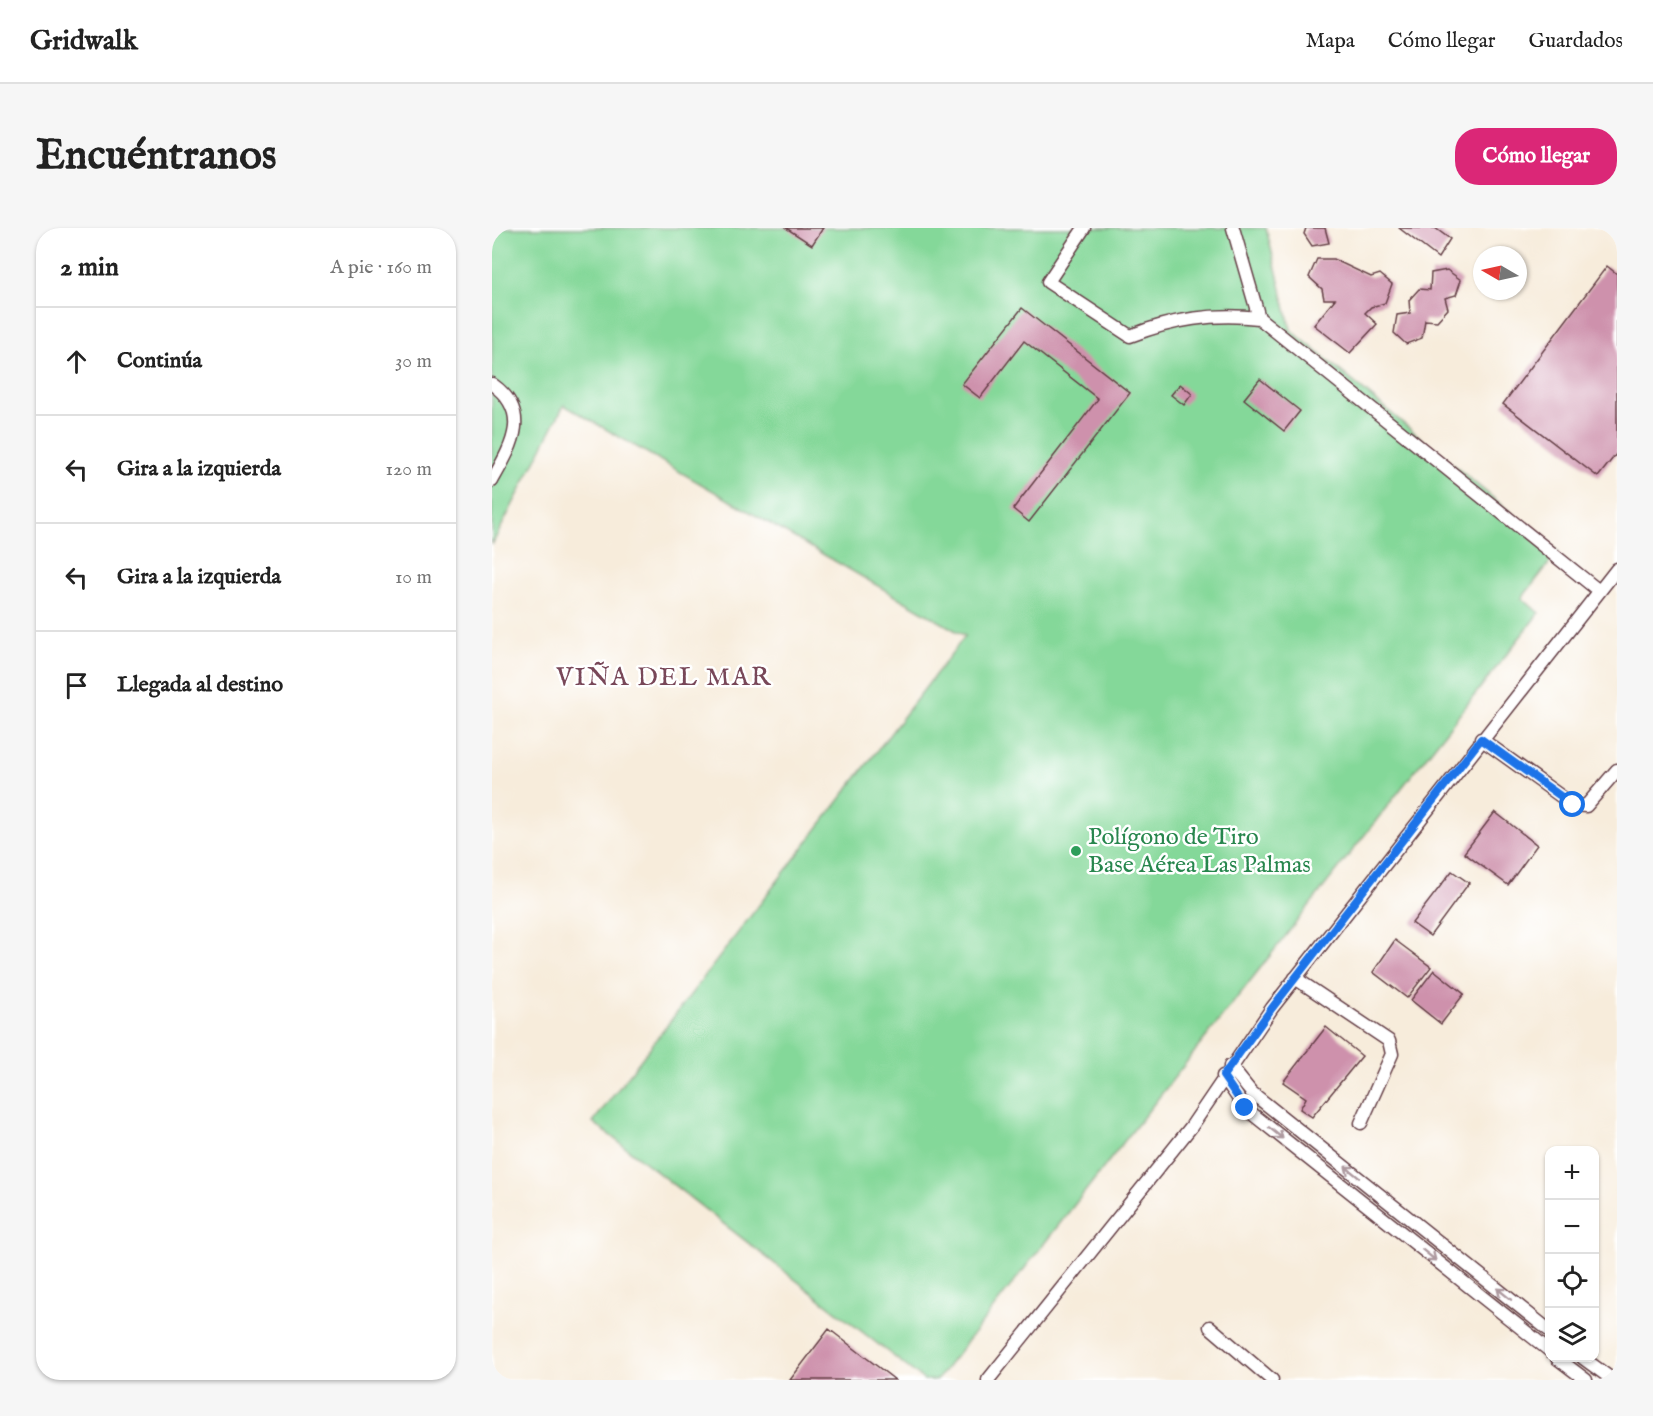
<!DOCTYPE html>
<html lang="es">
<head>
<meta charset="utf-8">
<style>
	:root { --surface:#fff; --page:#f6f6f6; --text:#222; --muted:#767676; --line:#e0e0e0; --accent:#db2777 }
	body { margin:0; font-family:"IM FELL English",serif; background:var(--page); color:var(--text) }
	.controls { position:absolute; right:18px; bottom:18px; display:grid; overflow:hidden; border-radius:12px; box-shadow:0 2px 4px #0004 }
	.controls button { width:54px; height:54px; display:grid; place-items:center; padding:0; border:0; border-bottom:2px solid var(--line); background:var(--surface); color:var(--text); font:30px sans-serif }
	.compass { position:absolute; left:981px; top:18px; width:54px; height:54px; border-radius:50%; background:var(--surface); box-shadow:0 2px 4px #0004; rotate:279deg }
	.stop { position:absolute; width:18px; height:18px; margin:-14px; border:4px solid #1a73e8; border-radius:50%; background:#fff }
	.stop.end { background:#1a73e8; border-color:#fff; box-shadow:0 2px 6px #0008 }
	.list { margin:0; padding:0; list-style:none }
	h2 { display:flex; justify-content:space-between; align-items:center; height:78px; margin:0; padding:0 24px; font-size:26px }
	h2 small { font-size:20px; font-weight:400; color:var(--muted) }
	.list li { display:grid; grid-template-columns:39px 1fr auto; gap:18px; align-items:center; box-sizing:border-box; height:108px; padding:0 24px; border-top:2px solid var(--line) }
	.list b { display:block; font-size:22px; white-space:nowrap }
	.list em { font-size:20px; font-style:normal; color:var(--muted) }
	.icon { flex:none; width:33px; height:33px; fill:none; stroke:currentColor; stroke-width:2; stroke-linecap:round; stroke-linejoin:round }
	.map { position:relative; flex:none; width:1125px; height:1152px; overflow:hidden; border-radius:24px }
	header { display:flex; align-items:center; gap:36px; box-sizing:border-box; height:84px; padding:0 30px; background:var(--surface); border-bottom:2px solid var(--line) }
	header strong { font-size:28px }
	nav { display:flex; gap:33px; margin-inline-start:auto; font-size:21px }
	.intro { display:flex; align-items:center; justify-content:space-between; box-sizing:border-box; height:144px; padding:0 36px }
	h1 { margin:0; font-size:42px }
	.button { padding:15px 27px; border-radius:24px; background:var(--accent); color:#fff; font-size:21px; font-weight:700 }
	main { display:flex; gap:36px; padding:0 36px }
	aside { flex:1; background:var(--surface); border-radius:24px; box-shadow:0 2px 4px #0004 }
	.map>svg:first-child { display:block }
	.green { fill:#84d899; stroke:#677c62; stroke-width:1.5 }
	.building { fill:#ce91ac }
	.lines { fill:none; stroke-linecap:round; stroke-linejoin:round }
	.lane-casing { stroke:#643e45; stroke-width:15 }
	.lane { stroke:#fff; stroke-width:12 }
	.oneway { stroke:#ae9aa0 }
	.route { stroke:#1a73e8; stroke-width:8 }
	.leisure-dot { fill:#2e9e5b; stroke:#fff; stroke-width:2 }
	.labels { text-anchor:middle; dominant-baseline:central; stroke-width:5; stroke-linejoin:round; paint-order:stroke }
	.leisure-label { font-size:24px; fill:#27864d; stroke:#fff; text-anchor:start }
	.neighbourhood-label { font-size:26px; letter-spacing:1.5px; fill:#784758; stroke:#fff }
</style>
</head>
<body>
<header>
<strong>Gridwalk</strong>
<nav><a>Mapa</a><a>Cómo llegar</a><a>Guardados</a></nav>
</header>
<div class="intro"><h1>Encuéntranos</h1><a class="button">Cómo llegar</a></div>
<main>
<aside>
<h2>2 min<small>A pie · 160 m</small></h2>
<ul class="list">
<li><svg class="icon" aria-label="ahead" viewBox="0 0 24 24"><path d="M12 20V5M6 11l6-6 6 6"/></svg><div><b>Continúa</b></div><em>30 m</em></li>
<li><svg class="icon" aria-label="left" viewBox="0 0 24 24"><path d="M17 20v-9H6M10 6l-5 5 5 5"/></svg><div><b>Gira a la izquierda</b></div><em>120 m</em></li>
<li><svg class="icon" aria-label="left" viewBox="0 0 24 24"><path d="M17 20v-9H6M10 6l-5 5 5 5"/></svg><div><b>Gira a la izquierda</b></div><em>10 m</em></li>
<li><svg class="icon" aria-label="arrive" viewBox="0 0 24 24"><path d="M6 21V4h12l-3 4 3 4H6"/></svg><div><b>Llegada al destino</b></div></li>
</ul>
</aside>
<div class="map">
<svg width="1125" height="1152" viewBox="0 0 1125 1152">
	<rect width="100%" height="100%" fill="#fff"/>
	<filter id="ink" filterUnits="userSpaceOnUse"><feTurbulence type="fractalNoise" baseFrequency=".0167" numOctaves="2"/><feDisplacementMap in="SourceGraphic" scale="12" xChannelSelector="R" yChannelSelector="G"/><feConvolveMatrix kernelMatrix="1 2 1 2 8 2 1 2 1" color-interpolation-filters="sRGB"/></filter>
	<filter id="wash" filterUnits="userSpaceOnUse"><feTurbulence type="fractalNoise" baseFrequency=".008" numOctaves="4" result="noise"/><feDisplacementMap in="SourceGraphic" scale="24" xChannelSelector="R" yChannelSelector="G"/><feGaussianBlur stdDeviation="1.35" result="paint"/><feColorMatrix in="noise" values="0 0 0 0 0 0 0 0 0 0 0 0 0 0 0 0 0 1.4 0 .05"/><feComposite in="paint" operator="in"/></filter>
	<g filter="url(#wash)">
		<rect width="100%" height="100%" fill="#f7ecdb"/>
		<path class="green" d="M 0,0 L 774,0 L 799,102 L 1066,324 L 1030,370 L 1047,385 L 445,1152 L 432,1152 L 101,894 L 473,408 L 72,177 L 0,317 Z"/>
		<g id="blocks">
			<path class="building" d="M 294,0 L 331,0 L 320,17 Z
				M 814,0 L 833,0 L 837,15 L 820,18 L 812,6 Z
				M 907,0 L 943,0 L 958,11 L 946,30 Z
				M 825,31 L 841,31 L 879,49 L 888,46 L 900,56 L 893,75 L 879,79 L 873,85 L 885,96 L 858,125 L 822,97 L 843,71 L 832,71 L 830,61 L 817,49 Z
				M 1115,38 L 1125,46 L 1125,225 L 1106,249 L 1011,176 Z
				M 955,42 L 969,52 L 964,67 L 953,70 L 956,81 L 945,93 L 933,92 L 930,110 L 914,116 L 902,105 L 905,87 L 918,85 L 917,72 L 927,61 L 938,62 L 939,45 Z
				M 530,80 L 638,165 L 537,294 L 521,281 L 606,171 L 532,113 L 488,170 L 470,156 Z
				M 768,151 L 808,183 L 792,203 L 752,171 Z
				M 688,156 L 700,166 L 692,177 L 679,167 Z
				M 1003,584 L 1045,617 L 1016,657 L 972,625 Z
				M 960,643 L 977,655 L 938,708 L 920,695 Z
				M 903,712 L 939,739 L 915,770 L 881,744 Z
				M 942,742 L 972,766 L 949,796 L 919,772 Z
				M 834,799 L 870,828 L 820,889 L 808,881 L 814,870 L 791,854 Z
				M 337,1101 L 403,1152 L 298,1152 Z"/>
		</g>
	</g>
	<g filter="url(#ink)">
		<use href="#blocks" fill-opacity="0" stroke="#643e45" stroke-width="1.5"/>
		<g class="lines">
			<g class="lane-casing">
				<path id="lane" d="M 592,0 L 556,54 L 638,108 C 681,91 721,85 767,90
					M 741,0 L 767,90 L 1107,363
					M 0,156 C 41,185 19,219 0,253
					M 989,511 L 1081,577 L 1094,578 L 1125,542
					M 803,750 L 897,813 L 900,826 L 869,895
					M 738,838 L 759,864 L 1058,1103
					M 731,848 L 753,880 L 1058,1123
					M 718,1099 L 780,1152
					M 1065,1130 L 1094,1152
					M 1091,1130 L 1121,1152
					M 496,1152 L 699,899 L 780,780 L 1125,341"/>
			</g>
			<use href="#lane" class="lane"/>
		</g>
		<defs><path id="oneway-shaft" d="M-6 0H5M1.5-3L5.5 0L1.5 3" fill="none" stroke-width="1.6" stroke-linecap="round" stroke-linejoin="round" transform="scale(1.5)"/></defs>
		<g class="oneway">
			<use href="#oneway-shaft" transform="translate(784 905) rotate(39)"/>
			<use href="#oneway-shaft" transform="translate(860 944) rotate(-141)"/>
			<use href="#oneway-shaft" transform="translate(937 1027) rotate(39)"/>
			<use href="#oneway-shaft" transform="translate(1012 1066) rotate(-141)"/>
		</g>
	</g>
	<g class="lines" filter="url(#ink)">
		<path class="route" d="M 753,880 L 731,848 L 780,780 L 989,511 L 1081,577"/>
	</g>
	<circle class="leisure-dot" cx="584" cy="623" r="6"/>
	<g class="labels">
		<g class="leisure-label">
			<text x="596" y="609">Polígono de Tiro<tspan x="596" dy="28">Base Aérea Las Palmas</tspan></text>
		</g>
		<g class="neighbourhood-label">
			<text x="172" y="449">VIÑA DEL MAR</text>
		</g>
	</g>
</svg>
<div class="controls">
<button>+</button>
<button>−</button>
<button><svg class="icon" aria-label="locate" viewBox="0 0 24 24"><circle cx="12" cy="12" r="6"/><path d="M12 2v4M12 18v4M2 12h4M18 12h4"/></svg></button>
<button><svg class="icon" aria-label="layers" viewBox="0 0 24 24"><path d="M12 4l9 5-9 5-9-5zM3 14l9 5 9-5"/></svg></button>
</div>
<svg class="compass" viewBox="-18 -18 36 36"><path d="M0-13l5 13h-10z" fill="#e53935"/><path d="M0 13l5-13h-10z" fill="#767676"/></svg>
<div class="stop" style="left:1081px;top:577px"></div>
<div class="stop end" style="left:753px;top:880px"></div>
</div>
</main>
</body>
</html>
